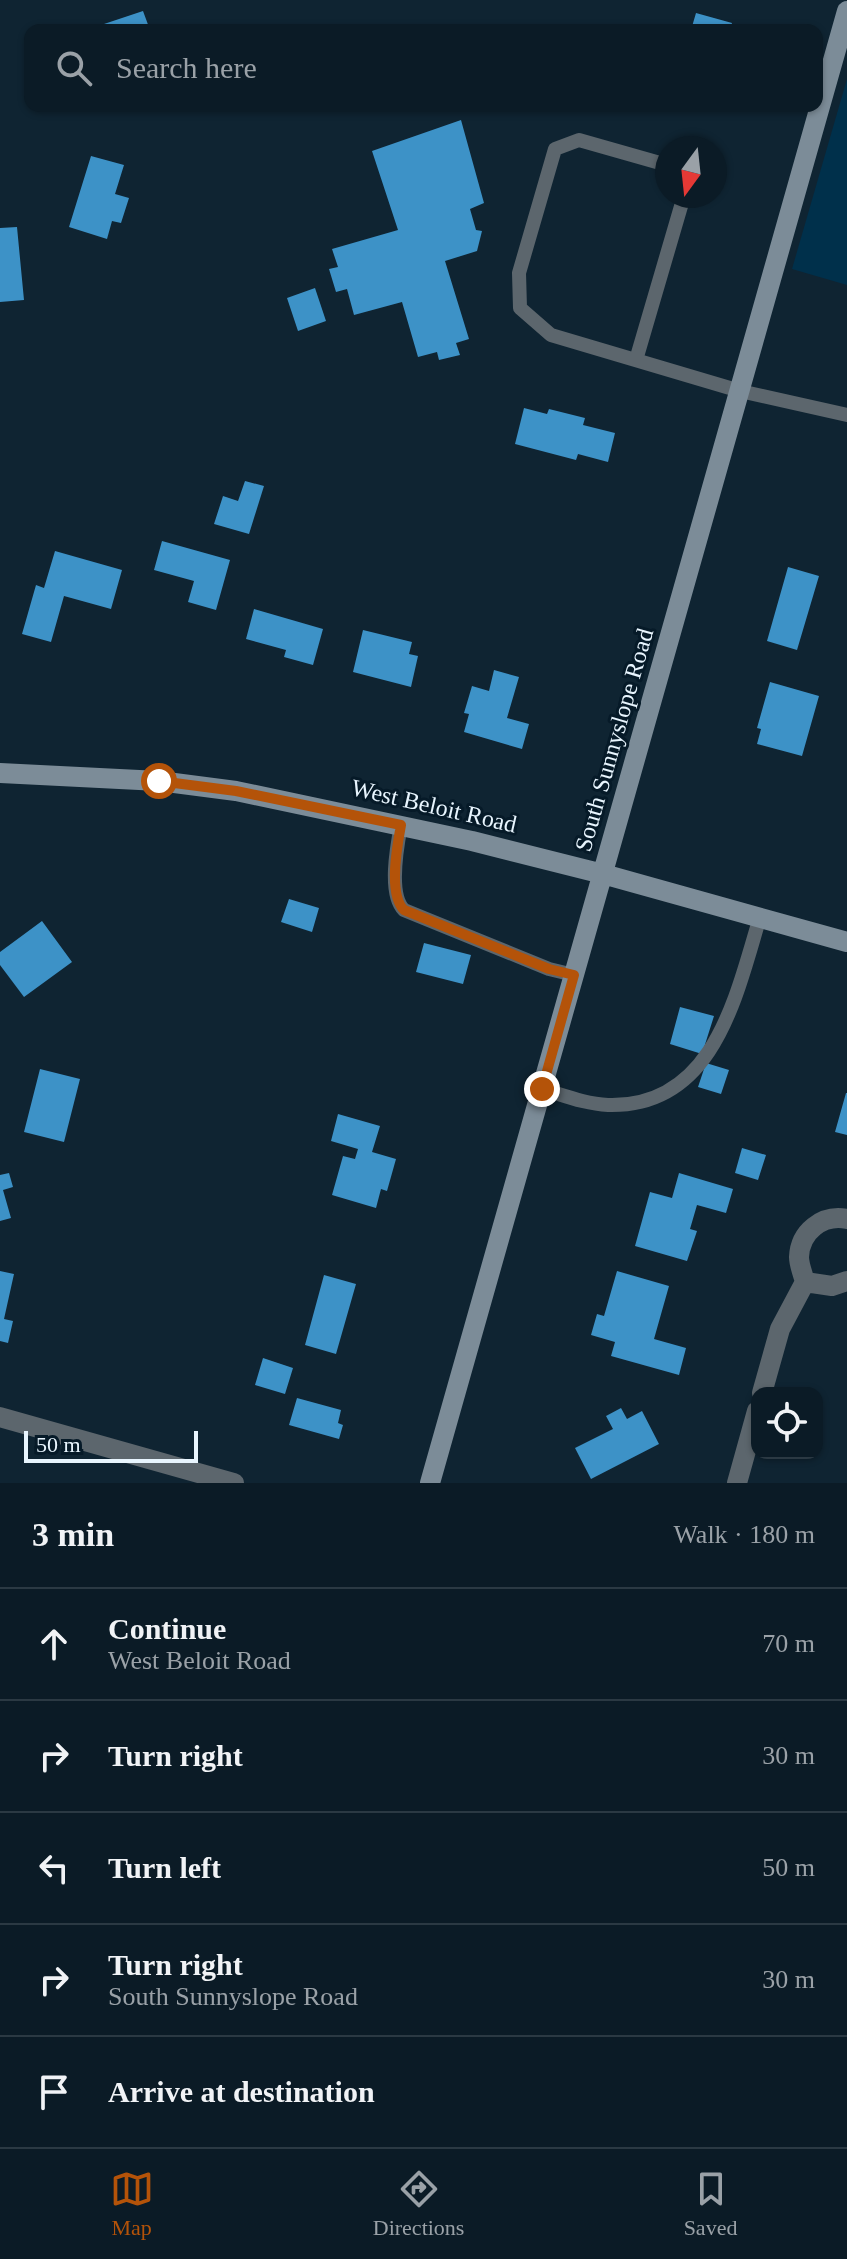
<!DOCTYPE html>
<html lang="en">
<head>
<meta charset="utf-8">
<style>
	:root { --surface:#0b1b26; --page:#192832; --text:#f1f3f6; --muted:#9aa1a7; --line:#2b3943; --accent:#b45309 }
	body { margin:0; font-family:"Times New Roman",serif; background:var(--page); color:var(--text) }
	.controls { position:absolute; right:24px; bottom:24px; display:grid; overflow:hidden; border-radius:16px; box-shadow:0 2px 6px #0004 }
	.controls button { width:72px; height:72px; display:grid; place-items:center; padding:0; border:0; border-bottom:2px solid var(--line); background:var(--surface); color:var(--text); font:40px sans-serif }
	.compass { position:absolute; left:655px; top:136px; width:72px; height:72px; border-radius:50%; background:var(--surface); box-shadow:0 2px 6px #0004; rotate:195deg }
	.scale { position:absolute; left:24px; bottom:20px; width:174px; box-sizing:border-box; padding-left:8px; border:4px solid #e8f5fe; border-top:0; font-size:22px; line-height:28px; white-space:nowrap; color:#e8f5fe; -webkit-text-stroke:6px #061a28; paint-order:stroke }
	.stop { position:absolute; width:24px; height:24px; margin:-18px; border:6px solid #b45309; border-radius:50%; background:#fff }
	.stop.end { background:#b45309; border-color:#fff; box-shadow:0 2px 8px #0008 }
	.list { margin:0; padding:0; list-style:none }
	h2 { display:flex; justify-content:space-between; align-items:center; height:104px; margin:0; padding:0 32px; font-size:34px }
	h2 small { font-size:26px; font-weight:400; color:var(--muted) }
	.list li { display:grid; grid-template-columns:52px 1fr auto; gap:24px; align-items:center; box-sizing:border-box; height:112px; padding:0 32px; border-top:2px solid var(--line) }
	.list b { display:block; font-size:30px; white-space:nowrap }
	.list p { margin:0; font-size:26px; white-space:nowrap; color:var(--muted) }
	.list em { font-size:26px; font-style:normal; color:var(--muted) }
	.icon { flex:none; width:44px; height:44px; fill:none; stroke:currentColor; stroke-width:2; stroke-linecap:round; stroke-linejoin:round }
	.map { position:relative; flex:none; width:847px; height:1483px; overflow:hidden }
	.search { position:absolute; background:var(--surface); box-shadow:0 2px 6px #0004; left:24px; right:24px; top:24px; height:88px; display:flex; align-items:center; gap:20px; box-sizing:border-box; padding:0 28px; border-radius:16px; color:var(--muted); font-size:30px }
	.sheet { height:664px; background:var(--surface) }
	nav { display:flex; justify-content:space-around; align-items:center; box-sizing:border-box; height:112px; border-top:2px solid var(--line); background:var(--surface); font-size:22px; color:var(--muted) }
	nav a { display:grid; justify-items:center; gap:4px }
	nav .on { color:var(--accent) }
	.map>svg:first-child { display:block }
	.green { fill:#00304b }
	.building { fill:#3d92c7 }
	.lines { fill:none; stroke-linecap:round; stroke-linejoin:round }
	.lane { stroke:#5c666d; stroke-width:14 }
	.street { stroke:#5c666d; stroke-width:20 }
	.secondary { stroke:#7c8c98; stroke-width:20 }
	.route { stroke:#b45309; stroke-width:10 }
	.labels { text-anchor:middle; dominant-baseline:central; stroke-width:6; stroke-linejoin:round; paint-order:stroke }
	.street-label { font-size:24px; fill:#e8f5fe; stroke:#061a28 }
</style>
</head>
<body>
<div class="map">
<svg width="847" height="1483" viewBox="0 0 847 1483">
	<rect width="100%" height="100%" fill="#0f2432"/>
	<path class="green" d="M 847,79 L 847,285 L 792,269 Z"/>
	<path class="building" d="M 143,11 L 150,30 L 89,30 L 89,29 Z
		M 696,13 L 732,23 L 730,30 L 691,30 Z
		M 461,120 L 484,203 L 470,209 L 476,230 L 482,231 L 477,251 L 445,261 L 469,339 L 456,343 L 460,355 L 439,360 L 437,352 L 418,357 L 402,302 L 354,315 L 347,289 L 336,292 L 329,269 L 338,267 L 332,249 L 398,230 L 372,151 Z
		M 91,156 L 124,165 L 115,194 L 129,198 L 121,223 L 112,221 L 107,239 L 69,227 Z
		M 17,227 L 24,300 L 0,302 L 0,228 Z
		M 315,288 L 326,321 L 298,331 L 287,298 Z
		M 524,408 L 547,414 L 549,409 L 585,418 L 583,425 L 615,433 L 608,462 L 578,454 L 576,460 L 515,444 Z
		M 245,481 L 264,486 L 249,534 L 214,524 L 223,496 L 238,501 Z
		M 162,541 L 230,560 L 216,610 L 188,602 L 194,581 L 154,570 Z
		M 55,551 L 122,570 L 111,609 L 64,596 L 51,642 L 22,634 L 36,585 L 44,588 Z
		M 788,567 L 819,576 L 797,650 L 767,641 Z
		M 254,609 L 323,629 L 313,665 L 284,657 L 286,650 L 246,639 Z
		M 363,630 L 412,642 L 409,654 L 418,656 L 411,687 L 353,672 Z
		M 494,670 L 519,677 L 507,718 L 529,724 L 522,749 L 464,732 L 469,714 L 464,713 L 472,686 L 489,691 Z
		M 770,682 L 819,696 L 802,756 L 757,744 L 761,729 L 757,728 Z
		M 289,899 L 319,908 L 312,932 L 281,922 Z
		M 42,921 L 72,962 L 24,997 L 0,965 L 0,952 Z
		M 424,943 L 471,955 L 463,984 L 416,972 Z
		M 680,1007 L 714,1016 L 702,1054 L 670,1044 Z
		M 706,1063 L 729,1070 L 721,1094 L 698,1087 Z
		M 40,1069 L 80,1079 L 64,1142 L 24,1132 Z
		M 846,1093 L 847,1093 L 847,1135 L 835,1132 Z
		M 338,1114 L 380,1126 L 372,1152 L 396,1159 L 387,1191 L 381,1189 L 376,1208 L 332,1195 L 343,1156 L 355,1159 L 358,1149 L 331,1141 Z
		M 742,1148 L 766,1155 L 758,1180 L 735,1173 Z
		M 9,1173 L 13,1187 L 3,1190 L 11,1218 L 0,1221 L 0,1175 Z
		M 679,1173 L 733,1189 L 726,1213 L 697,1205 L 690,1229 L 697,1231 L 687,1261 L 635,1246 L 650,1192 L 672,1198 Z
		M 0,1271 L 14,1274 L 4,1319 L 13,1321 L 8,1343 L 0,1341 Z
		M 617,1271 L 669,1286 L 654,1339 L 686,1348 L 679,1375 L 611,1356 L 615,1342 L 591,1335 L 597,1314 L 604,1316 Z
		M 324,1275 L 356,1284 L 336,1354 L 305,1345 Z
		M 263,1358 L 293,1368 L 285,1394 L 255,1385 Z
		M 297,1398 L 341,1410 L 338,1423 L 343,1425 L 339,1439 L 289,1425 Z
		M 621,1408 L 627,1419 L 642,1411 L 659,1444 L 591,1479 L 575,1448 L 613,1429 L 606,1416 Z"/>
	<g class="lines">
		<path class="lane" d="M 667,165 L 579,140 L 555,149 L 519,273 L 520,308 L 551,335 L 740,391 L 847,415
			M 636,360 L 684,196
			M 401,825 C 397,846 388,894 404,910 L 549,969 L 574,975
			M 542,1089 C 563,1095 585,1104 608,1105 C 714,1108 736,996 760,917"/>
		<path class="street" d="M 847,1219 C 822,1214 800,1232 799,1257 C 799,1265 803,1274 805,1282 L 832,1286 L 847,1281
			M 762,1393 L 780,1329 L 805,1282
			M 0,1417 L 234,1483
			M 737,1483 L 757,1411"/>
		<path class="secondary" d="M 0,773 L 159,781 L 236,791 L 472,841 L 603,874 L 847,942
			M 430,1483 L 847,11"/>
	</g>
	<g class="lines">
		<path class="route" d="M 159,781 L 236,791 L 401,825 C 397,846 388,894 404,910 L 549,969 L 574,975 L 542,1089"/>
	</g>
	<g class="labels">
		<g class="street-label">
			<text transform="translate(614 740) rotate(-74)">South Sunnyslope Road</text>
			<text transform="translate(434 806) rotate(13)">West Beloit Road</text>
		</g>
	</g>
</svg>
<div class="controls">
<button><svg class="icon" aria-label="locate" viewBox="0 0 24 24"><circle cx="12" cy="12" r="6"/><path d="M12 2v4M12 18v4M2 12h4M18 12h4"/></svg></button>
</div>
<svg class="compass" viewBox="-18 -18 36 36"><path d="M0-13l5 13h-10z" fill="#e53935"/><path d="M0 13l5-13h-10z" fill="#9aa1a7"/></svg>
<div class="scale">50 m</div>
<div class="stop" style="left:159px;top:781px"></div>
<div class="stop end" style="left:542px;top:1089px"></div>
<div class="search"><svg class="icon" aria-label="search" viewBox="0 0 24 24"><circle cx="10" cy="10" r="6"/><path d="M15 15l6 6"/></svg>Search here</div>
</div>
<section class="sheet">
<h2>3 min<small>Walk · 180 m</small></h2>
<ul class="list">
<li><svg class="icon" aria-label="ahead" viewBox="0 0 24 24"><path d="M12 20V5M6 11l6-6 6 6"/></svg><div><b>Continue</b><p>West Beloit Road</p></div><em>70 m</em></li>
<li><svg class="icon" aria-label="right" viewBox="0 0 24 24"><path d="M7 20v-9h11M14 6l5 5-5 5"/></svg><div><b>Turn right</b></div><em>30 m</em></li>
<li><svg class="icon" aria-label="left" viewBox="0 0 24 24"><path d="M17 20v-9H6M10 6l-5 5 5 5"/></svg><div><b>Turn left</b></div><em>50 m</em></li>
<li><svg class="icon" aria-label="right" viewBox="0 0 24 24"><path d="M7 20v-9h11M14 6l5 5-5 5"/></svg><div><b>Turn right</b><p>South Sunnyslope Road</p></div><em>30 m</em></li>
<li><svg class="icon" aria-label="arrive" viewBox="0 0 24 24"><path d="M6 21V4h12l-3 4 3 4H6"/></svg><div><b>Arrive at destination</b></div></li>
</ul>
</section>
<nav>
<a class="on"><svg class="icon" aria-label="map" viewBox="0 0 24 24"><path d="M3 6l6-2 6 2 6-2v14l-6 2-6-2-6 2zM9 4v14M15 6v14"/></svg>Map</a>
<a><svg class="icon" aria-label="directions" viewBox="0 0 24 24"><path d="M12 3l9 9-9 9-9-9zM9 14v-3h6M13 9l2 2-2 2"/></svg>Directions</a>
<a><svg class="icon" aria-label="saved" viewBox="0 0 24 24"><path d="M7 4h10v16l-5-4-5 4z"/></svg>Saved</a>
</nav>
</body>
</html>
